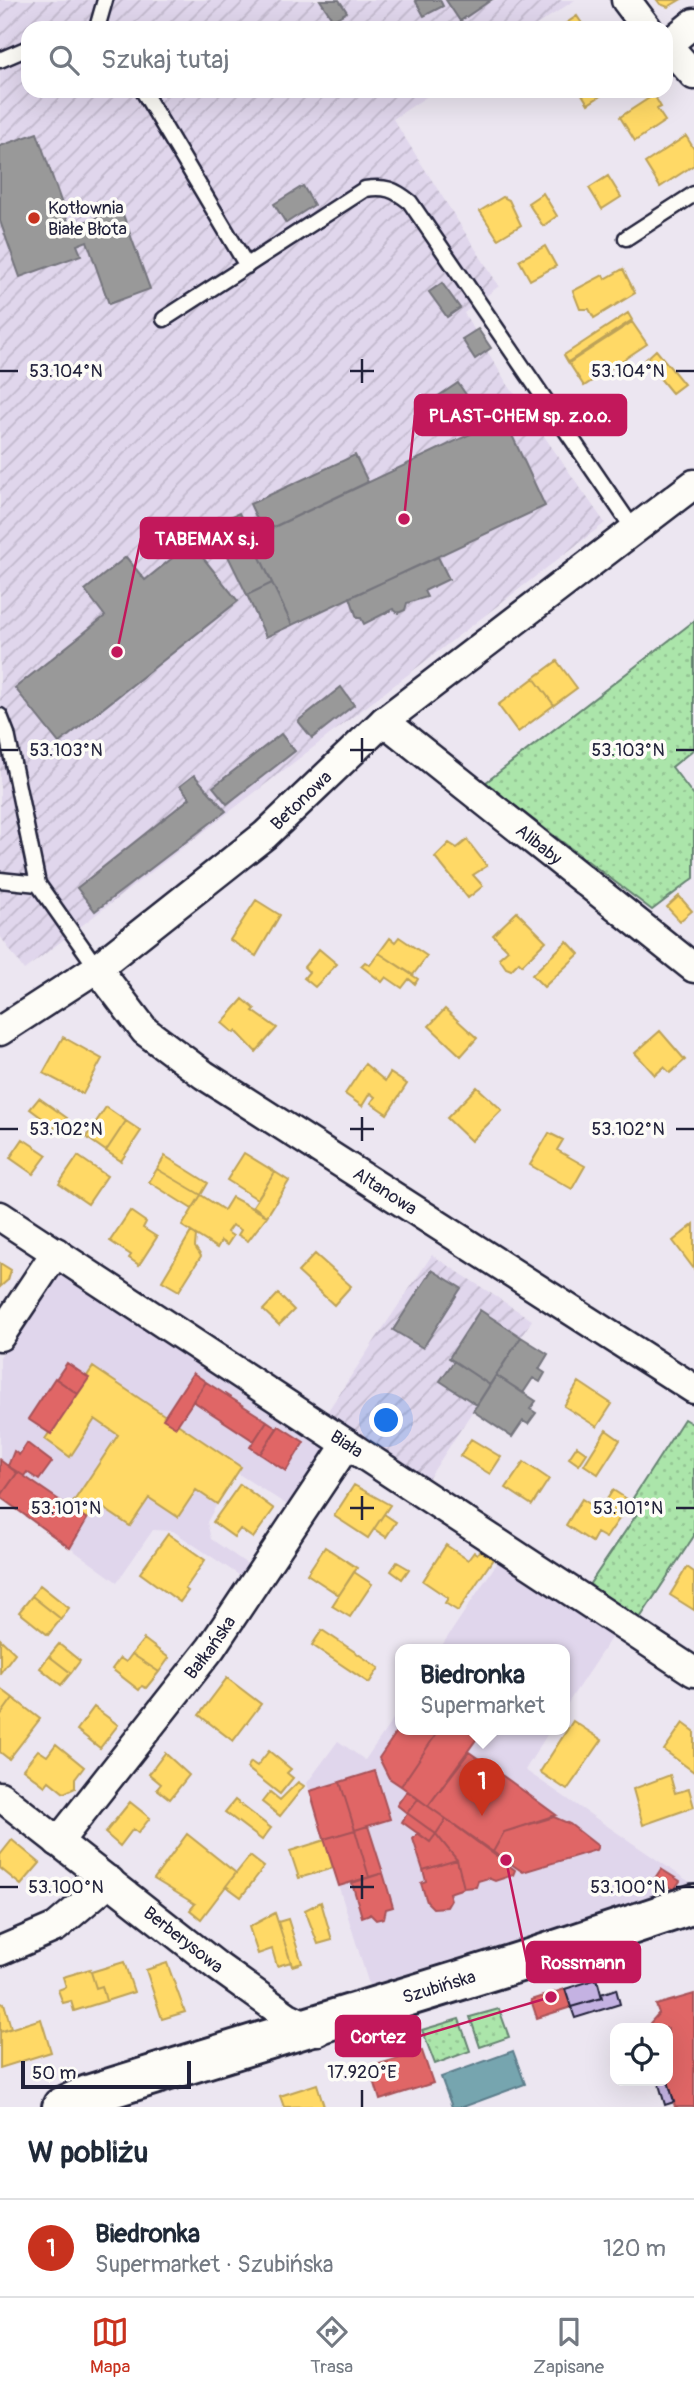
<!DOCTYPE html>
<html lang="pl">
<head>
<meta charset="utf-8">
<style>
	:root { --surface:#fff; --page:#f2f2f3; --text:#1f2937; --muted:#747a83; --line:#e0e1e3; --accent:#c8321e }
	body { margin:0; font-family:Pangolin,sans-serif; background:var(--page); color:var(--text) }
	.controls { position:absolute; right:21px; bottom:21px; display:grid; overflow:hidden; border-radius:14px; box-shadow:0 7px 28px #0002 }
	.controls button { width:63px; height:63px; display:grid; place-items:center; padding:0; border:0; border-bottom:2px solid var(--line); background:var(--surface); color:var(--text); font:35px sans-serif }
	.scale { position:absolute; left:21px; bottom:18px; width:170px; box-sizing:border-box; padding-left:7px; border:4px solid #22223b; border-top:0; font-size:19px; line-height:24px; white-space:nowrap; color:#22223b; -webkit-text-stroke:5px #fdfcf7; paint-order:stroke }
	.you { position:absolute; left:387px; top:1421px; width:24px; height:24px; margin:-18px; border:5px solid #fff; border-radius:50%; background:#1a73e8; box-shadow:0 0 0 10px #1a73e833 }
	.badge { display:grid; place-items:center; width:46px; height:46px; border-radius:50%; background:var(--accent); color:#fff; font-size:23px; font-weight:700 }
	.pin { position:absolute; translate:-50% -58px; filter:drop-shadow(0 2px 4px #0008) }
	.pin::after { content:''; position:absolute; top:37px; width:24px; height:21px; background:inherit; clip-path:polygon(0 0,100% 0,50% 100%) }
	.popup { position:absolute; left:395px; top:1644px; width:175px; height:91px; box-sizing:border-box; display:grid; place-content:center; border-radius:14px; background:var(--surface); filter:drop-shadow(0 2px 5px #0005); font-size:23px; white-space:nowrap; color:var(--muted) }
	.popup b { font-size:26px; color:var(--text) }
	.popup::after { content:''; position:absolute; left:50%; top:100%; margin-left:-14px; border:14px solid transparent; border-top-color:var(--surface) }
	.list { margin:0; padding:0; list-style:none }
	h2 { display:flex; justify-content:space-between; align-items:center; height:91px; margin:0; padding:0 28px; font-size:30px }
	h2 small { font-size:23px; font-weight:400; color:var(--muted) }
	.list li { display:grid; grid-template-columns:46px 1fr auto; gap:21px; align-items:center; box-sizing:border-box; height:98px; padding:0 28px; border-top:2px solid var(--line) }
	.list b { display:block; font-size:26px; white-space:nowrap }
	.list p { margin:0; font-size:23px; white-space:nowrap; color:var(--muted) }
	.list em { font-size:23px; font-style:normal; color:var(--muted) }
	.icon { flex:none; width:38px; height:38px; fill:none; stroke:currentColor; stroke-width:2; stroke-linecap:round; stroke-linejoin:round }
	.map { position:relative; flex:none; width:694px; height:2107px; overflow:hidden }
	.search { position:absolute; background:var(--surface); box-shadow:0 7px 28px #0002; left:21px; right:21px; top:21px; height:77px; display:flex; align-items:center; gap:18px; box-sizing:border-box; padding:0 24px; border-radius:21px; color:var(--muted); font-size:26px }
	.sheet { height:189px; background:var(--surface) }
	nav { display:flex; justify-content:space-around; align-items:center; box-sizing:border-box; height:98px; border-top:2px solid var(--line); background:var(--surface); font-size:19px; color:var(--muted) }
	nav a { display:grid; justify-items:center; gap:4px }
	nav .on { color:var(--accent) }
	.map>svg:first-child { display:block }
	.built { fill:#e0d6ec }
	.industrial { fill:url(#industrial-furrows) }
	.grass { fill:url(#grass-dots); stroke:#668472; stroke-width:2 }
	.homes { fill:#ffd966; stroke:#bda259; stroke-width:2 }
	.shops { fill:#e06666; stroke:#a75259; stroke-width:2 }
	.public { fill:#76a5af; stroke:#5d7e8c; stroke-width:2 }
	.industry { fill:#999; stroke:#75757d; stroke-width:2 }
	.building { fill:#c4b2e2; stroke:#22223b; stroke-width:2 }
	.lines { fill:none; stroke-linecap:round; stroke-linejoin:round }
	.lane-casing { stroke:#22223b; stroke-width:19 }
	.street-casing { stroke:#22223b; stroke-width:33 }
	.secondary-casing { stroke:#22223b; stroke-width:44 }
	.lane { stroke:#fdfcf7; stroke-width:14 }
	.street { stroke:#fdfcf7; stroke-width:28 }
	.secondary { stroke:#fdfcf7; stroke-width:38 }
	.ticks { fill:none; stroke:#22223b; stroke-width:2.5 }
	.poi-dot { fill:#c8321e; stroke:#fdfcf7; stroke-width:2.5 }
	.labels { text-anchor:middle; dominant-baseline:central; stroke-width:7; stroke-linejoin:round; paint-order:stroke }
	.poi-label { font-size:18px; fill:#22223b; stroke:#fdfcf7; text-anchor:start }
	.street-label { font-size:18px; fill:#22223b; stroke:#fdfcf7 }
	.ticks-label { font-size:18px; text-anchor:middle; fill:#22223b; stroke:#fdfcf7; stroke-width:7; stroke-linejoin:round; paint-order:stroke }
	.leader { fill:none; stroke:#c2185b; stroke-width:2.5 }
	.callout-dot { fill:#c2185b; stroke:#fdfcf7; stroke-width:2.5 }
	.callout { fill:#c2185b; stroke:#c2185b; stroke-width:2.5 }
	.callout-label { font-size:19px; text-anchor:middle; font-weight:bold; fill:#fff }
</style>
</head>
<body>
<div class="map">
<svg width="694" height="2107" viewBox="0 0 694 2107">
	<defs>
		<pattern id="industrial-furrows" width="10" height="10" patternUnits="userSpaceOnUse" patternTransform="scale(1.75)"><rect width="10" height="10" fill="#e0d6ec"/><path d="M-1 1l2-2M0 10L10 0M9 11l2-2" fill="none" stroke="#c0b7cb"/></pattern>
		<pattern id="grass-dots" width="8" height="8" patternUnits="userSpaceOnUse" patternTransform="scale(1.75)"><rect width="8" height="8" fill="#abe5aa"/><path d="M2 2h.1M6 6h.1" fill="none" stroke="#93c493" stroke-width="1.8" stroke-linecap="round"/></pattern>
	</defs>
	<rect width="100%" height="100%" fill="#ece6f1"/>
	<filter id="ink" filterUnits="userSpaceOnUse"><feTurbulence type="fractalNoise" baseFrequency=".0143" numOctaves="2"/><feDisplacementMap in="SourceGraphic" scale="14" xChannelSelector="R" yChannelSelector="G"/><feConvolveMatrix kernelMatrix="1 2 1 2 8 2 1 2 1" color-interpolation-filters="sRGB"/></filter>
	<g filter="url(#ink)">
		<path class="built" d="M 64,1272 L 326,1445 L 327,1454 L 292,1508 L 237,1473 L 217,1504 L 207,1522 L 211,1539 L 253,1568 L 245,1579 L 173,1531 L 153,1530 L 117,1582 L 0,1497 L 0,1357 L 55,1275 Z
			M 499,1560 L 613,1635 L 564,1709 L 564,1650 L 439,1650 Z
			M 400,1709 L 400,1730 L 550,1730 L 525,1770 L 694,1885 L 369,1985 L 307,1783 L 338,1741 L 365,1760 Z"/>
		<path class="industrial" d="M 0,0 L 575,0 L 532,28 L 28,28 L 28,91 L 435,91 L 393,119 L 499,286 L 464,313 L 506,382 L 605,523 L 24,970 L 0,936 Z
			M 432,1255 L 532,1320 L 425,1484 L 325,1415 Z"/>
		<path class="grass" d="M 694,621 L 694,749 L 672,767 L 694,796 L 694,878 L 652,910 L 485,783 Z
			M 684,1419 L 694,1425 L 694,1536 L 638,1621 L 587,1588 L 643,1505 L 633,1498 Z
			M 499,2009 L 509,2037 L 480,2047 L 470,2017 Z
			M 459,2019 L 470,2051 L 435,2064 L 422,2030 Z"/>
		<path class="homes" d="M 680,0 L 668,7 L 660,4 L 657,0 Z
			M 577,16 L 585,28 L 559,28 Z
			M 580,91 L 608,91 L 588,104 Z
			M 654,95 L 661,107 L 657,109 L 665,121 L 635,141 L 620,117 Z
			M 686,136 L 694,149 L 694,165 L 660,187 L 645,163 Z
			M 608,176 L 621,197 L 602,209 L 589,188 Z
			M 543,193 L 557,216 L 543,226 L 528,203 Z
			M 503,197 L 509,200 L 521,225 L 498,239 L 480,211 Z
			M 545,246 L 556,266 L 530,280 L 519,260 Z
			M 623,269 L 635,293 L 594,318 L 589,309 L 580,309 L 573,291 L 603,275 L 605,279 Z
			M 628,313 L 632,320 L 568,362 L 564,355 Z
			M 632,322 L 647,344 L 584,386 L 569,363 Z
			M 656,350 L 684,384 L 672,393 L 645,360 Z
			M 557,661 L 577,688 L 554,705 L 534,678 Z
			M 534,678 L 554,705 L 518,732 L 498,705 Z
			M 467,840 L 487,866 L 473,875 L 483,886 L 468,898 L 435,857 L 449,843 L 457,848 Z
			M 679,896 L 692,911 L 680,921 L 667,907 Z
			M 256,900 L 280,915 L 256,956 L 230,940 Z
			M 517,912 L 546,941 L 522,965 L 519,962 L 511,970 L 506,968 L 499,958 L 508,950 L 493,935 Z
			M 399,937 L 427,956 L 413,975 L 379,953 L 390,938 L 395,942 Z
			M 567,941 L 579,954 L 544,987 L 532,975 Z
			M 319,949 L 337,964 L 315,987 L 304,978 L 309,972 L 304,967 Z
			M 379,953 L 418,979 L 415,984 L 409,979 L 402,988 L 386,977 L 382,982 L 361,966 L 365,962 L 370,965 Z
			M 243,999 L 255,1009 L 253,1011 L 277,1028 L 256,1052 L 236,1031 L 234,1033 L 222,1023 Z
			M 445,1009 L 477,1038 L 461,1056 L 429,1026 Z
			M 660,1031 L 685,1060 L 670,1073 L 664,1067 L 655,1075 L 635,1053 Z
			M 63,1037 L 102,1059 L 83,1094 L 43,1073 Z
			M 365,1064 L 385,1081 L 390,1073 L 407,1084 L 387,1114 L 371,1103 L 375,1097 L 370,1093 L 362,1106 L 345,1094 Z
			M 477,1087 L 502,1110 L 471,1141 L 447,1118 Z
			M 39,1098 L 67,1118 L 58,1130 L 30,1109 Z
			M 106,1107 L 126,1121 L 106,1151 L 86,1137 Z
			M 126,1121 L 141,1131 L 121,1161 L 106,1151 Z
			M 549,1133 L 563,1140 L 557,1150 L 585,1166 L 572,1189 L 530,1165 Z
			M 23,1139 L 47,1155 L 33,1174 L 10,1158 Z
			M 244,1153 L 275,1172 L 257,1199 L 227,1180 Z
			M 78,1156 L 107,1176 L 88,1204 L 59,1184 Z
			M 165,1156 L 208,1183 L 201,1195 L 157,1169 Z
			M 157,1169 L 201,1195 L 192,1209 L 149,1182 Z
			M 275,1172 L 289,1181 L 267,1216 L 253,1206 Z
			M 201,1195 L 224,1210 L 232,1197 L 267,1216 L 248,1241 L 238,1235 L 241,1230 L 232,1225 L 227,1232 L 233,1236 L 227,1245 L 221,1241 L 217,1248 L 182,1226 Z
			M 130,1211 L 146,1222 L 143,1228 L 157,1237 L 139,1265 L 129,1258 L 131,1255 L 110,1241 Z
			M 694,1224 L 694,1269 L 673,1241 Z
			M 191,1232 L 196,1235 L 195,1247 L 201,1256 L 179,1291 L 162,1281 Z
			M 315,1254 L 351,1286 L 334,1305 L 298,1272 Z
			M 0,1263 L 11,1270 L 8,1280 L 0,1287 Z
			M 278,1294 L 294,1310 L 279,1325 L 263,1310 Z
			M 93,1367 L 241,1467 L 217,1504 L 196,1490 L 178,1517 L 149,1498 L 130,1526 L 97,1504 L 87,1519 L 70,1507 L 118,1435 L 95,1419 L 70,1457 L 45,1439 Z
			M 579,1382 L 612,1404 L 597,1427 L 564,1406 Z
			M 606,1430 L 620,1440 L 598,1474 L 584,1465 Z
			M 471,1439 L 501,1457 L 490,1474 L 460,1456 Z
			M 577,1446 L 587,1453 L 579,1465 L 569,1458 Z
			M 524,1462 L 549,1479 L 532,1505 L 506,1488 Z
			M 240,1484 L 274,1509 L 253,1538 L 240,1529 L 234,1537 L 213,1522 Z
			M 354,1485 L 390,1505 L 368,1538 L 334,1516 Z
			M 613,1490 L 630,1501 L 621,1516 L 604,1504 Z
			M 582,1499 L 604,1513 L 608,1507 L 621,1516 L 606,1538 L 597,1533 L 592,1542 L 566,1525 Z
			M 384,1514 L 396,1522 L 386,1537 L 374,1529 Z
			M 168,1534 L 205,1560 L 185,1589 L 188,1591 L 180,1602 L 140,1573 Z
			M 446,1545 L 468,1560 L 474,1552 L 477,1554 L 480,1550 L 493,1559 L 458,1611 L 445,1603 L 448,1598 L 423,1581 Z
			M 325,1547 L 357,1568 L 339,1595 L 307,1574 Z
			M 397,1562 L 409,1569 L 402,1579 L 391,1571 Z
			M 687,1567 L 694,1572 L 694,1610 L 670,1595 Z
			M 354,1572 L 372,1584 L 350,1617 L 332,1606 Z
			M 40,1585 L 69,1608 L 61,1619 L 32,1596 Z
			M 32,1596 L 61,1619 L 48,1635 L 19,1612 Z
			M 322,1630 L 379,1668 L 369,1683 L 312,1645 Z
			M 0,1639 L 15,1653 L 0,1673 Z
			M 144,1639 L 169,1658 L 159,1672 L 132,1654 Z
			M 59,1644 L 80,1661 L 71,1673 L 49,1656 Z
			M 132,1654 L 159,1672 L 146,1688 L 142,1686 L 139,1690 L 112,1669 L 120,1658 L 126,1662 Z
			M 49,1656 L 71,1673 L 61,1685 L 40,1668 Z
			M 227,1678 L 261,1704 L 233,1741 L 199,1715 Z
			M 0,1688 L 13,1698 L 0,1716 Z
			M 13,1698 L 40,1719 L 9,1759 L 0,1752 L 0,1716 Z
			M 94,1707 L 118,1725 L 100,1748 L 77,1730 Z
			M 573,1721 L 602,1740 L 567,1790 L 540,1772 Z
			M 683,1723 L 694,1731 L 694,1772 L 664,1750 Z
			M 56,1744 L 84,1767 L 75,1779 L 75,1788 L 64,1793 L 49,1781 L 45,1786 L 23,1769 L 38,1750 L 47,1756 Z
			M 269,1751 L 291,1769 L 287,1773 L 293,1778 L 280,1794 L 247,1768 L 251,1762 L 257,1766 Z
			M 165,1753 L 189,1775 L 170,1799 L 157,1789 L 161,1784 L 149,1774 Z
			M 670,1775 L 675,1793 L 689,1789 L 694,1807 L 643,1825 L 633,1789 Z
			M 298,1782 L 304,1786 L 280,1816 L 262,1802 L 270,1792 L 280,1800 Z
			M 235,1800 L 271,1828 L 262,1840 L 225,1812 Z
			M 130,1802 L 150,1818 L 138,1833 L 133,1829 L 120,1846 L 105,1833 Z
			M 187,1834 L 236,1873 L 201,1919 L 190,1910 L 195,1904 L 154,1879 Z
			M 12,1840 L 40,1863 L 21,1885 L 0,1868 L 0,1855 Z
			M 325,1840 L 333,1868 L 299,1878 L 290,1851 Z
			M 250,1856 L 264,1867 L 241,1897 L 226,1886 Z
			M 321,1902 L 332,1940 L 318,1944 L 305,1910 Z
			M 275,1913 L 291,1962 L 277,1966 L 272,1949 L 258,1954 L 249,1927 Z
			M 288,1919 L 302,1963 L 292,1966 L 278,1922 Z
			M 124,1962 L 134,1992 L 106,2001 L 102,1986 L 96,1988 L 91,1972 Z
			M 167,1963 L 185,2012 L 162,2019 L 146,1970 Z
			M 90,1969 L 96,1988 L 102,1986 L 106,2001 L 74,2011 L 71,2001 L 63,2003 L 58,1990 L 66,1987 L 63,1977 Z
			M 4,2003 L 11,2028 L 0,2032 L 0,2004 Z
			M 41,2019 L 51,2052 L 0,2068 L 0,2032 Z
			M 317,2084 L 324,2106 L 284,2107 L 280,2096 Z"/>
		<path class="shops" d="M 67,1363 L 89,1378 L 78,1394 L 56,1379 Z
			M 193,1373 L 206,1382 L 176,1427 L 163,1419 Z
			M 55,1378 L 78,1394 L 51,1434 L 28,1419 Z
			M 206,1382 L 267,1421 L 254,1441 L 193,1401 Z
			M 267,1421 L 277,1428 L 260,1454 L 250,1447 Z
			M 279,1426 L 304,1442 L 286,1471 L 260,1454 Z
			M 27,1443 L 52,1462 L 39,1480 L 27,1472 L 24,1476 L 8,1466 L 14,1451 L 19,1455 Z
			M 0,1460 L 17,1473 L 0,1497 Z
			M 18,1472 L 87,1519 L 70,1548 L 0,1497 Z
			M 400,1727 L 400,1730 L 439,1730 L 401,1786 L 389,1778 L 379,1758 Z
			M 439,1730 L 483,1730 L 428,1806 L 401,1786 Z
			M 469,1752 L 510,1781 L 556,1815 L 504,1832 L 493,1852 L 428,1806 Z
			M 375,1771 L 390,1819 L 355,1830 L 340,1782 Z
			M 340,1782 L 355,1830 L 324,1839 L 310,1791 Z
			M 407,1791 L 418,1799 L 407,1813 L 397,1805 Z
			M 418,1799 L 446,1819 L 436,1834 L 407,1813 Z
			M 407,1813 L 436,1834 L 430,1842 L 402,1822 Z
			M 554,1817 L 570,1824 L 598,1846 L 596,1850 L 523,1872 L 493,1852 L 504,1832 Z
			M 446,1819 L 515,1870 L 513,1875 L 495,1881 L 488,1878 L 478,1881 L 476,1887 L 464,1888 L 457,1860 L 436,1834 Z
			M 368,1826 L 383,1873 L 369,1877 L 355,1830 Z
			M 355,1830 L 369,1877 L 339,1886 L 324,1839 Z
			M 418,1833 L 430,1842 L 436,1834 L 457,1860 L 423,1870 L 413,1839 Z
			M 457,1860 L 464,1888 L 449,1893 L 451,1900 L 447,1907 L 433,1908 L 427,1902 L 421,1883 L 426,1881 L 423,1870 Z
			M 661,1869 L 680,1881 L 674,1890 L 655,1878 Z
			M 383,1873 L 393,1907 L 386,1909 L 384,1918 L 376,1920 L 370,1914 L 362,1917 L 352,1883 Z
			M 565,1989 L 571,2007 L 537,2018 L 531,2000 Z
			M 694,1994 L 694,2107 L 675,2107 L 668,2081 L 668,2028 L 653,2028 L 650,2023 L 659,2013 L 656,2005 Z
			M 422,2051 L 433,2083 L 380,2100 L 370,2067 Z"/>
		<path class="public" d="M 513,2051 L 525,2084 L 463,2107 L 452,2107 L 441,2077 Z"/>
		<path class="industry" d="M 320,0 L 339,0 L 347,12 L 333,20 Z
			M 415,0 L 440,0 L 443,6 L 424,16 Z
			M 446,0 L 491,0 L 460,21 Z
			M 37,133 L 70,227 L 121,209 L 150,289 L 109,304 L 87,241 L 77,245 L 81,255 L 20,277 L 0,221 L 0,146 Z
			M 303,186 L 314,205 L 286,223 L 274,204 Z
			M 442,283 L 460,308 L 447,317 L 429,292 Z
			M 478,329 L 491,348 L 475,359 L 462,339 Z
			M 458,383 L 469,399 L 436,421 L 425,405 Z
			M 504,418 L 545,506 L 292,625 L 251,538 Z
			M 355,455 L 368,482 L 263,532 L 250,504 Z
			M 239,513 L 251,538 L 225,550 L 214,524 Z
			M 251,538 L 272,583 L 247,595 L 225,550 Z
			M 191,543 L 238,601 L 59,743 L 15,688 L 105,616 L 85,590 L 126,557 L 145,580 Z
			M 438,557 L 449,579 L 424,591 L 427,597 L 407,603 L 405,610 L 398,613 L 393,609 L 364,624 L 361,618 L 357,618 L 350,597 Z
			M 272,583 L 292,625 L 266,637 L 247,595 Z
			M 341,687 L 354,705 L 312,738 L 298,721 Z
			M 281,734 L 295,751 L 227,804 L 213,787 Z
			M 194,775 L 226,811 L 95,911 L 77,888 L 190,798 L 180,786 Z
			M 432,1270 L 461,1288 L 423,1348 L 393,1330 Z
			M 480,1310 L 521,1337 L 490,1385 L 449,1358 Z
			M 521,1337 L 548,1354 L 539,1369 L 545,1373 L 540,1382 L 533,1378 L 523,1393 L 496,1375 Z
			M 454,1361 L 490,1385 L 477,1405 L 440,1381 Z
			M 496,1375 L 536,1401 L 530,1409 L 536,1413 L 528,1424 L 523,1421 L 512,1437 L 473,1411 Z"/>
		<path class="building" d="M 597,1979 L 602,1998 L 571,2007 L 565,1989 Z
			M 616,1989 L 620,2004 L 575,2018 L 571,2007 L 602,1998 L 601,1994 Z
			M 658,2081 L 668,2081 L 674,2102 L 665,2105 Z"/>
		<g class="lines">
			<g class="lane-casing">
				<path id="lane" d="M 97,28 L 105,0
					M 0,60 L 28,48
					M 143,91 L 247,266
					M 626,238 L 694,194
					M 164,319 L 365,189 C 385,186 394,189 410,202 L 634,530
					M 0,716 L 7,734 L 38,884 L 97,968
					M 0,880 L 38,884"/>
			</g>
			<g class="street-casing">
				<g id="street">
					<path d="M 626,0 L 647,28"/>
					<path d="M 666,44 L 694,75"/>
					<path d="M 667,45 L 694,23"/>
					<path id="s1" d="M 384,721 L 694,968"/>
					<path id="s2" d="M 97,968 L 145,1031 L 204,1075 L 694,1389"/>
					<path id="s3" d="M 0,1031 L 97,968 L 265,835 L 384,721 L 694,484"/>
					<path id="s4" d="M 0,1216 L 694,1672"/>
					<path d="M 0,1336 L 56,1252"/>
					<path id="s5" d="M 0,1796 L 217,1966 L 288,2017 L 318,2031"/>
					<path id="s6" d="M 58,1842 L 211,1648 L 347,1444"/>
					<path d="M 0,1951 L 56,1927 L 110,1881"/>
				</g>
			</g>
			<g class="secondary-casing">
				<g id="secondary">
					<path id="s7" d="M 62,2107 L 88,2095 L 526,1960 L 694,1904"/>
				</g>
			</g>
			<use href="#lane" class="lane"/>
			<use href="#street" class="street"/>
			<use href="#secondary" class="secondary"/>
		</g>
	</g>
	<path class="ticks" d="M 362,359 L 362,383M 0,371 L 18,371M 350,371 L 374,371M 676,371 L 694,371M 362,738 L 362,762M 0,750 L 18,750M 350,750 L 374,750M 676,750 L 694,750M 362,1117 L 362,1141M 0,1129 L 18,1129M 350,1129 L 374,1129M 676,1129 L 694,1129M 362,1496 L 362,1520M 0,1508 L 18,1508M 350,1508 L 374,1508M 676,1508 L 694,1508M 362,1875 L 362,1899M 0,1887 L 18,1887M 350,1887 L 374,1887M 676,1887 L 694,1887M 362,2090 L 362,2107"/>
	<circle class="poi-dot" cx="34" cy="218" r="7"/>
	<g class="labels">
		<g class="poi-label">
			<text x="48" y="208">Kotłownia<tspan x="48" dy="21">Białe Błota</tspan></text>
		</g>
		<g class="street-label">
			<text stroke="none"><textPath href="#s3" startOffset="380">Betonowa</textPath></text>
			<text stroke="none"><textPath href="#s1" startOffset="198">Alibaby</textPath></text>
			<text stroke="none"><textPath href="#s2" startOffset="368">Altanowa</textPath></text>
			<text stroke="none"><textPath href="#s4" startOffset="415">Biała</textPath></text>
			<text stroke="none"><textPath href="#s6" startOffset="247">Bałkańska</textPath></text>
			<text stroke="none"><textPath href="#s5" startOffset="233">Berberysowa</textPath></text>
			<text stroke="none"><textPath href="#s7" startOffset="396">Szubińska</textPath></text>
		</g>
	</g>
	<g class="ticks-label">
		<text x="66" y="377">53.104°N</text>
		<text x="628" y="377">53.104°N</text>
		<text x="66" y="756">53.103°N</text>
		<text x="628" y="756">53.103°N</text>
		<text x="66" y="1135">53.102°N</text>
		<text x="628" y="1135">53.102°N</text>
		<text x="66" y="1514">53.101°N</text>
		<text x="628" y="1514">53.101°N</text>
		<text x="66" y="1893">53.100°N</text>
		<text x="628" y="1893">53.100°N</text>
		<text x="362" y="2078">17.920°E</text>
	</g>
	<path class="leader" d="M404 519L415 415M117 652L141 538M506 1860L527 1962M551 1997L420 2036"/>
	<g class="callout-dot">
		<circle cx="404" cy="519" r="7"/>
		<circle cx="117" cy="652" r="7"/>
		<circle cx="506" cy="1860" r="7"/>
		<circle cx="551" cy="1997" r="7"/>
	</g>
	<g class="callout">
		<rect x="415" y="395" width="211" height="40" rx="7"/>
		<rect x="141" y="518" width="132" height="40" rx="7"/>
		<rect x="527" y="1942" width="113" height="40" rx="7"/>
		<rect x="336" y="2016" width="84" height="40" rx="7"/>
	</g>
	<g class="callout-label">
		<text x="520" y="422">PLAST-CHEM sp. z.o.o.</text>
		<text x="207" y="545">TABEMAX s.j.</text>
		<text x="583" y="1969">Rossmann</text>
		<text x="378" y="2043">Cortez</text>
	</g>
</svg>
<div class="controls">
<button><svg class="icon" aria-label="locate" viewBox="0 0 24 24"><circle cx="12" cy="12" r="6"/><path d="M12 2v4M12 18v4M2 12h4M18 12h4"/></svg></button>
</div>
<div class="scale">50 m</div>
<div class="you"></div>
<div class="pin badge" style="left:482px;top:1816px">1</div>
<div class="popup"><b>Biedronka</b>Supermarket</div>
<div class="search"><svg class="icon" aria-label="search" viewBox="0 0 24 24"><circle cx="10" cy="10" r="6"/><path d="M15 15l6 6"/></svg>Szukaj tutaj</div>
</div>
<section class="sheet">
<h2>W pobliżu<small></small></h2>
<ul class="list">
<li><span class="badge">1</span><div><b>Biedronka</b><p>Supermarket · Szubińska</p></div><em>120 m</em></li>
</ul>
</section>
<nav>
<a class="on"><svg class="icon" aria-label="map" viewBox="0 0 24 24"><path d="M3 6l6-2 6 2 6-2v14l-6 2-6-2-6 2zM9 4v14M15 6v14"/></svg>Mapa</a>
<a><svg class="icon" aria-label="directions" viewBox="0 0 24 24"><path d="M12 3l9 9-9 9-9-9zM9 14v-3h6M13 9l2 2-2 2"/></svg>Trasa</a>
<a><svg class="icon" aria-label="saved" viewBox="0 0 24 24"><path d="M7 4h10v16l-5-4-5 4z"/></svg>Zapisane</a>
</nav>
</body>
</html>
